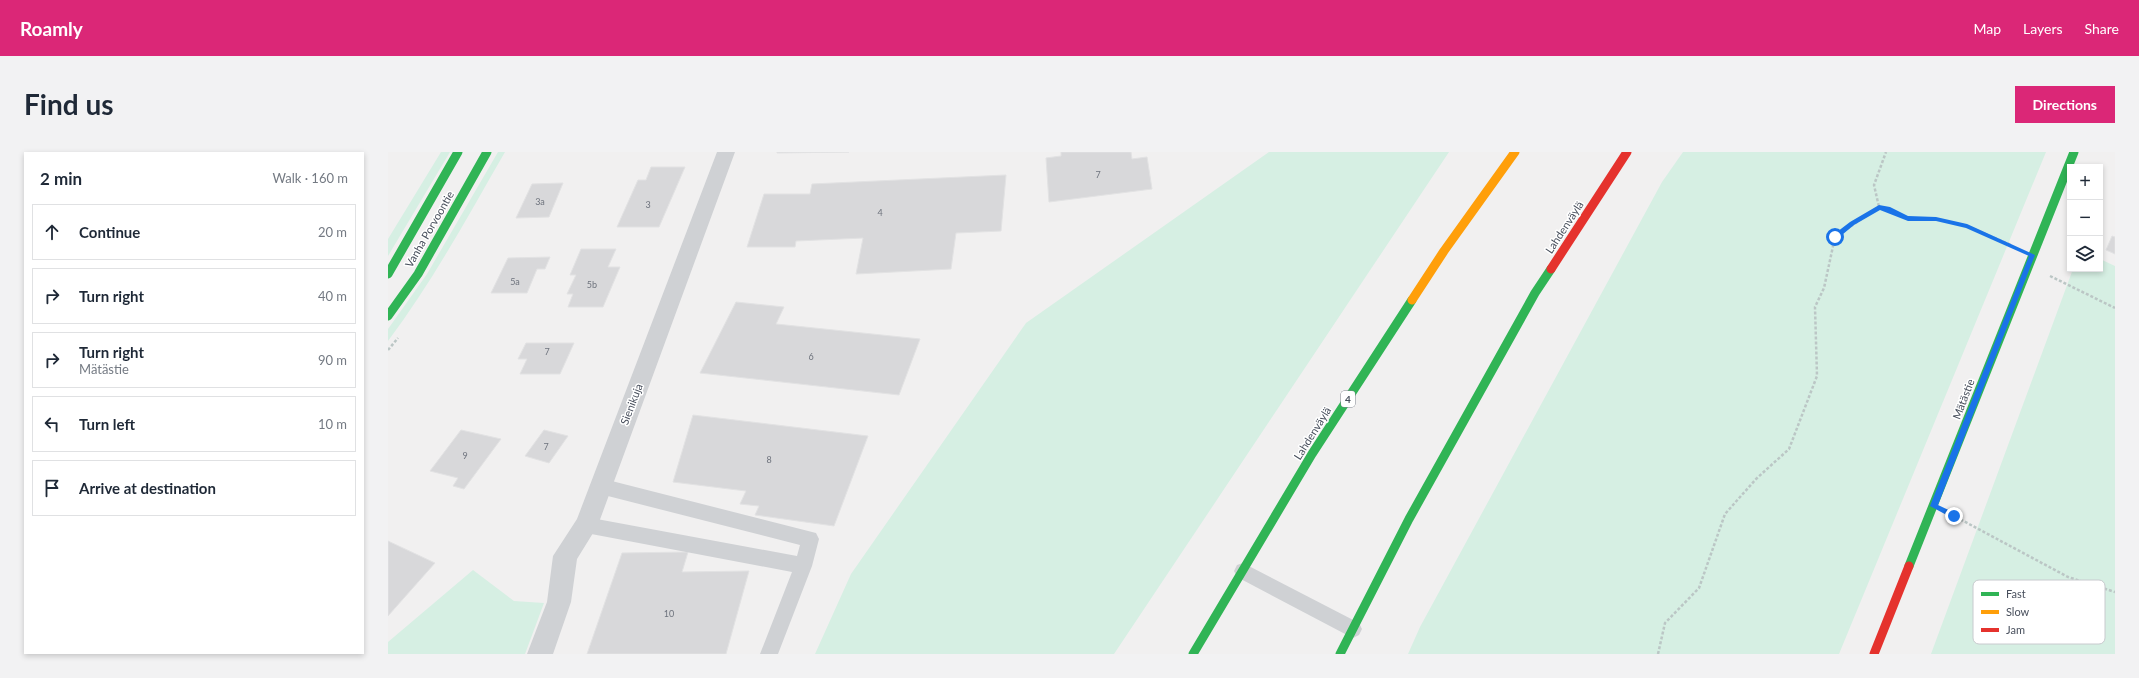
<!DOCTYPE html>
<html lang="en">
<head>
<meta charset="utf-8">
<style>
	:root { --surface:#fff; --page:#f2f2f3; --text:#1f2937; --muted:#747a83; --line:#e0e1e3; --accent:#db2777 }
	body { margin:0; font-family:Lato,sans-serif; background:var(--page); color:var(--text) }
	.controls { position:absolute; right:12px; top:12px; display:grid; overflow:hidden; border-radius:0px; box-shadow:0 2px 6px #0003 }
	.controls button { width:36px; height:36px; display:grid; place-items:center; padding:0; border:0; border-bottom:1px solid var(--line); background:var(--surface); color:var(--text); font:20px sans-serif }
	.stop { position:absolute; width:12px; height:12px; margin:-9px; border:3px solid #1a73e8; border-radius:50%; background:#fff }
	.stop.end { background:#1a73e8; border-color:#fff; box-shadow:0 1px 4px #0008 }
	.list { margin:0; padding:0; list-style:none }
	h2 { display:flex; justify-content:space-between; align-items:center; height:52px; margin:0; padding:0 16px; font-size:17px }
	h2 small { font-size:13px; font-weight:400; color:var(--muted) }
	.list li { display:grid; grid-template-columns:26px 1fr auto; gap:12px; align-items:center; box-sizing:border-box; height:56px; margin:0 8px 8px; padding:0 8px; border:1px solid var(--line); border-radius:0px }
	.list b { display:block; font-size:15px; white-space:nowrap }
	.list p { margin:0; font-size:13px; white-space:nowrap; color:var(--muted) }
	.list em { font-size:13px; font-style:normal; color:var(--muted) }
	.icon { flex:none; width:22px; height:22px; fill:none; stroke:currentColor; stroke-width:2; stroke-linecap:round; stroke-linejoin:round }
	.map { position:relative; flex:none; width:1727px; height:502px; overflow:hidden; border-radius:0px }
	header { display:flex; align-items:center; gap:24px; box-sizing:border-box; height:56px; padding:0 20px; background:var(--accent); color:#fff }
	header strong { font-size:19px }
	nav { display:flex; gap:22px; margin-inline-start:auto; font-size:14px }
	.intro { display:flex; align-items:center; justify-content:space-between; box-sizing:border-box; height:96px; padding:0 24px }
	h1 { margin:0; font-size:28px }
	.button { padding:10px 18px; border-radius:0px; background:var(--accent); color:#fff; font-size:14px; font-weight:700 }
	main { display:flex; gap:24px; padding:0 24px }
	aside { flex:1; background:var(--surface); border-radius:0px; box-shadow:0 2px 6px #0003 }
	.map>svg:first-child { display:block }
	.green { fill:#d6efe3 }
	.building { fill:#d8d8da; stroke:#e2e2e3 }
	.lines { fill:none; stroke-linecap:round; stroke-linejoin:round }
	.path { stroke:#bbc6c5; stroke-width:2.5; stroke-dasharray:3 2; stroke-linecap:butt }
	.lane { fill:#cfd1d4; fill-rule:evenodd }
	.street { fill:#cfd1d4; fill-rule:evenodd }
	.fast { stroke:#30b455; stroke-width:9 }
	.slow { stroke:#ff9f0a; stroke-width:9 }
	.jam { stroke:#e5322d; stroke-width:9 }
	.route { fill:#1a73e8 }
	.labels { text-anchor:middle; dominant-baseline:central; stroke-width:3; stroke-linejoin:round; paint-order:stroke }
	.number-label { font-size:9px; fill:#6e737d }
	.shield { fill:#fff; stroke:#7f848d; stroke-width:1 }
	.shield-label { font-size:10px; font-weight:bold; fill:#484f5c }
	.street-label { font-size:11px; fill:#484f5c; stroke:#fff }
	.key { fill:#fff; stroke:#c8cace; stroke-width:1 }
	.key-label { font-size:11px; fill:#484f5c }
</style>
</head>
<body>
<header>
<strong>Roamly</strong>
<nav><a>Map</a><a>Layers</a><a>Share</a></nav>
</header>
<div class="intro"><h1>Find us</h1><a class="button">Directions</a></div>
<main>
<aside>
<h2>2 min<small>Walk · 160 m</small></h2>
<ul class="list">
<li><svg class="icon" aria-label="ahead" viewBox="0 0 24 24"><path d="M12 20V5M6 11l6-6 6 6"/></svg><div><b>Continue</b></div><em>20 m</em></li>
<li><svg class="icon" aria-label="right" viewBox="0 0 24 24"><path d="M7 20v-9h11M14 6l5 5-5 5"/></svg><div><b>Turn right</b></div><em>40 m</em></li>
<li><svg class="icon" aria-label="right" viewBox="0 0 24 24"><path d="M7 20v-9h11M14 6l5 5-5 5"/></svg><div><b>Turn right</b><p>Mätästie</p></div><em>90 m</em></li>
<li><svg class="icon" aria-label="left" viewBox="0 0 24 24"><path d="M17 20v-9H6M10 6l-5 5 5 5"/></svg><div><b>Turn left</b></div><em>10 m</em></li>
<li><svg class="icon" aria-label="arrive" viewBox="0 0 24 24"><path d="M6 21V4h12l-3 4 3 4H6"/></svg><div><b>Arrive at destination</b></div></li>
</ul>
</aside>
<div class="map">
<svg width="1727" height="502" viewBox="0 0 1727 502">
	<rect width="100%" height="100%" fill="#f1f0f0"/>
	<path class="green" d="M 53,0 L 62,0 L 0,104 L 0,87 Z
		M 110,0 L 117,0 C 80,64 45,129 0,189 L 0,177 L 39,122 Z
		M 881,0 L 1061,0 L 726,502 L 427,502 L 463,422 L 638,171 Z
		M 1295,0 L 1658,0 L 1451,502 L 1020,502 L 1032,475 L 1274,30 Z
		M 1712,107 L 1727,114 L 1727,502 L 1543,502 L 1685,117 L 1712,117 Z
		M 85,418 L 126,449 L 156,451 L 137,502 L 0,502 L 0,490 Z"/>
	<path class="building" d="M 389,0 L 461,0 L 389,1 Z
		M 673,0 L 743,0 L 744,7 L 759,5 L 764,37 L 661,50 L 658,6 L 673,4 Z
		M 263,15 L 297,15 L 271,75 L 229,75 L 250,28 L 258,28 Z
		M 618,23 L 613,79 L 568,81 L 563,117 L 468,122 L 475,86 L 408,89 L 407,95 L 359,95 L 376,42 L 422,42 L 424,32 Z
		M 175,31 L 161,65 L 128,66 L 144,32 Z
		M 1724,84 L 1727,85 L 1727,102 L 1718,98 Z
		M 193,97 L 228,97 L 220,115 L 232,115 L 215,155 L 180,155 L 185,142 L 179,142 L 188,123 L 182,123 Z
		M 162,105 L 157,117 L 149,117 L 139,141 L 103,141 L 120,106 Z
		M 348,150 L 396,155 L 388,172 L 532,187 L 511,243 L 312,221 Z
		M 138,191 L 186,191 L 172,222 L 132,222 L 139,207 L 130,207 Z
		M 305,263 L 480,284 L 446,374 L 367,363 L 371,354 L 352,352 L 358,339 L 285,330 Z
		M 73,278 L 113,287 L 76,337 L 65,334 L 70,326 L 42,319 Z
		M 156,278 L 180,284 L 161,311 L 137,304 Z
		M 0,389 L 47,411 L 0,464 Z
		M 300,400 L 294,420 L 361,419 L 338,502 L 199,502 L 234,401 Z"/>
	<g class="lines">
		<path class="path" d="M 1491,55 L 1520,66 L 1548,67 L 1579,74 L 1623,93
			M 1662,124 L 1727,156
			M 0,198 L 10,186
			M 1568,365 L 1680,425 L 1727,440
			M 1270,502 L 1277,471 L 1311,436 L 1337,362 L 1368,327 L 1401,297 L 1429,224 L 1427,155 L 1436,136 L 1447,85 L 1491,55 L 1486,33 L 1498,0"/>
		<path class="lane" d="M 212,326 L 428,381 L 431,387 L 424,414 L 390,502 L 372,502 L 404,420 L 198,381 L 192,379 L 189,373 L 192,367 L 198,365 L 409,404 L 412,393 L 212,342 L 206,339 L 204,334 L 206,329 Z
			M 855,411 L 971,471 L 974,477 L 971,483 L 965,486 L 959,483 L 849,425 L 846,419 L 849,413 Z"/>
		<path class="street" d="M 329,0 L 347,0 L 210,373 L 189,407 L 183,450 L 165,502 L 139,502 L 159,450 L 165,404 L 189,367 Z"/>
		<path class="fast" d="M 0,122 L 70,0
			M 0,164 L 30,122 L 99,0
			M 1521,414 L 1686,0
			M 805,502 L 924,302 L 1024,148
			M 952,502 L 1021,367 L 1147,141 L 1163,117"/>
		<path class="slow" d="M 1024,148 L 1056,99 L 1127,0"/>
		<path class="jam" d="M 1163,117 L 1239,0
			M 1486,502 L 1521,414"/>
	</g>
	<path class="route" d="M 1491,53 L 1502,55 L 1520,64 L 1548,65 L 1579,72 L 1647,103 L 1550,353 L 1569,362 L 1570,364 L 1566,367 L 1542,354 L 1641,104 L 1578,76 L 1548,69 L 1520,69 L 1492,58 L 1466,73 L 1449,87 L 1445,87 L 1445,83 L 1462,70 Z"/>
	<g class="labels">
		<g class="number-label">
			<text x="710" y="22">7</text>
			<text x="152" y="49">3a</text>
			<text x="260" y="52">3</text>
			<text x="492" y="60">4</text>
			<text x="127" y="129">5a</text>
			<text x="204" y="132">5b</text>
			<text x="159" y="199">7</text>
			<text x="423" y="204">6</text>
			<text x="158" y="294">7</text>
			<text x="77" y="303">9</text>
			<text x="381" y="307">8</text>
			<text x="281" y="461">10</text>
		</g>
		<rect class="shield" x="953" y="239" width="14" height="16" rx="3"/>
		<g class="shield-label">
			<text x="960" y="247">4</text>
		</g>
		<g class="street-label">
			<text transform="translate(1176 75) rotate(-57)">Lahdenväylä</text>
			<text transform="translate(41 77) rotate(-60)">Vanha Porvoontie</text>
			<text transform="translate(1575 247) rotate(-69)">Mätästie</text>
			<text transform="translate(243 252) rotate(-69)">Sienikuja</text>
			<text transform="translate(924 281) rotate(-58)">Lahdenväylä</text>
		</g>
	</g>
	<rect x="1585" y="428" width="132" height="64" rx="6" class="key"/>
	<rect x="1593" y="440" width="18" height="4" fill="#30b455"/>
	<rect x="1593" y="458" width="18" height="4" fill="#ff9f0a"/>
	<rect x="1593" y="476" width="18" height="4" fill="#e5322d"/>
	<g class="key-label">
		<text x="1618" y="446">Fast</text>
		<text x="1618" y="464">Slow</text>
		<text x="1618" y="482">Jam</text>
	</g>
</svg>
<div class="controls">
<button>+</button>
<button>−</button>
<button><svg class="icon" aria-label="layers" viewBox="0 0 24 24"><path d="M12 4l9 5-9 5-9-5zM3 14l9 5 9-5"/></svg></button>
</div>
<div class="stop" style="left:1447px;top:85px"></div>
<div class="stop end" style="left:1566px;top:364px"></div>
</div>
</main>
</body>
</html>
